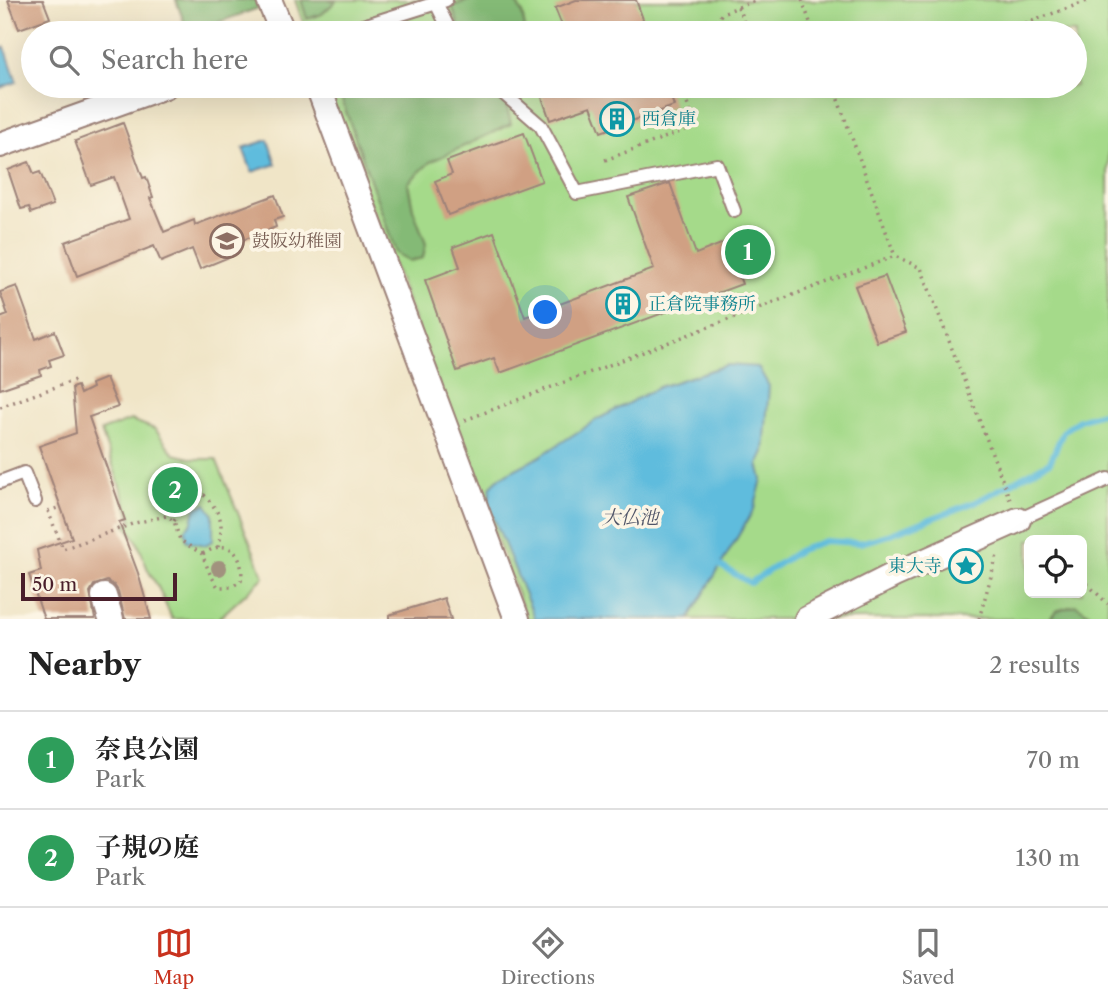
<!DOCTYPE html>
<html lang="en">
<head>
<meta charset="utf-8">
<style>
	:root { --surface:#fff; --page:#f2f2f2; --text:#222; --muted:#767676; --line:#e0e0e0; --accent:#c8321e }
	body { margin:0; font-family:"Libre Caslon Text","Noto Serif JP",serif; background:var(--page); color:var(--text) }
	.controls { position:absolute; right:21px; bottom:21px; display:grid; overflow:hidden; border-radius:10px; box-shadow:0 7px 28px #0002 }
	.controls button { width:63px; height:63px; display:grid; place-items:center; padding:0; border:0; border-bottom:2px solid var(--line); background:var(--surface); color:var(--text); font:35px sans-serif }
	.scale { position:absolute; left:21px; bottom:18px; width:156px; box-sizing:border-box; padding-left:7px; border:4px solid #4a1f2b; border-top:0; font-size:19px; line-height:24px; white-space:nowrap; color:#4a1f2b; -webkit-text-stroke:5px #fcf5e5; paint-order:stroke }
	.you { position:absolute; left:546px; top:313px; width:24px; height:24px; margin:-18px; border:5px solid #fff; border-radius:50%; background:#1a73e8; box-shadow:0 0 0 10px #1a73e833 }
	.badge { display:grid; place-items:center; width:46px; height:46px; border-radius:50%; background:var(--accent); color:#fff; font-size:23px; font-weight:700 }
	.pin { position:absolute; translate:-50% -50%; border:4px solid #fff; box-shadow:0 2px 7px #0006 }
	.list { margin:0; padding:0; list-style:none }
	h2 { display:flex; justify-content:space-between; align-items:center; height:91px; margin:0; padding:0 28px; font-size:30px }
	h2 small { font-size:23px; font-weight:400; color:var(--muted) }
	.list li { display:grid; grid-template-columns:46px 1fr auto; gap:21px; align-items:center; box-sizing:border-box; height:98px; padding:0 28px; border-top:2px solid var(--line) }
	.list b { display:block; font-size:26px; white-space:nowrap }
	.list p { margin:0; font-size:23px; white-space:nowrap; color:var(--muted) }
	.list em { font-size:23px; font-style:normal; color:var(--muted) }
	.icon { flex:none; width:38px; height:38px; fill:none; stroke:currentColor; stroke-width:2; stroke-linecap:round; stroke-linejoin:round }
	.map { position:relative; flex:none; width:1108px; height:619px; overflow:hidden }
	.search { position:absolute; background:var(--surface); box-shadow:0 7px 28px #0002; left:21px; right:21px; top:21px; height:77px; display:flex; align-items:center; gap:18px; box-sizing:border-box; padding:0 24px; border-radius:38px; color:var(--muted); font-size:26px }
	.sheet { height:287px; background:var(--surface) }
	nav { display:flex; justify-content:space-around; align-items:center; box-sizing:border-box; height:98px; border-top:2px solid var(--line); background:var(--surface); font-size:19px; color:var(--muted) }
	nav a { display:grid; justify-items:center; gap:4px }
	nav .on { color:var(--accent) }
	.map>svg:first-child { display:block }
	.green { fill:#a5da8a; stroke:#787c5a; stroke-width:2; fill-rule:evenodd }
	.forest { fill:#84ba76; stroke:#676c50; stroke-width:2 }
	.water { fill:#5fbcdd; stroke:#546e84; stroke-width:2 }
	.lines { fill:none; stroke-linecap:round; stroke-linejoin:round }
	.stream { stroke:#5fbcdd; stroke-width:6 }
	.building { fill:#d0a083 }
	.lane-casing { stroke:#9d8279; stroke-width:16 }
	.street-casing { stroke:#9d8279; stroke-width:28 }
	.path { stroke:#9d8279; stroke-width:3.5; stroke-dasharray:2 5; stroke-linecap:butt }
	.lane { stroke:#fff; stroke-width:12 }
	.street { stroke:#fff; stroke-width:24 }
	.tree { fill:#a1927e }
	.labels { text-anchor:middle; dominant-baseline:central; stroke-width:7; stroke-linejoin:round; paint-order:stroke }
	.culture-label { font-size:18px; fill:#0d838f; stroke:#fcf5e5; text-anchor:start }
	.education-label { font-size:18px; fill:#785e54; stroke:#fcf5e5; text-anchor:start }
	.water-label { font-size:19px; font-style:italic; fill:#515669; stroke:#fcf5e5 }
</style>
</head>
<body>
<div class="map">
<svg width="1108" height="619" viewBox="0 0 1108 619">
	<rect width="100%" height="100%" fill="#fcf5e5"/>
	<filter id="ink" filterUnits="userSpaceOnUse"><feTurbulence type="fractalNoise" baseFrequency=".0143" numOctaves="2"/><feDisplacementMap in="SourceGraphic" scale="14" xChannelSelector="R" yChannelSelector="G"/><feConvolveMatrix kernelMatrix="1 2 1 2 8 2 1 2 1" color-interpolation-filters="sRGB"/></filter>
	<filter id="wash" filterUnits="userSpaceOnUse"><feTurbulence type="fractalNoise" baseFrequency=".00686" numOctaves="4" result="noise"/><feDisplacementMap in="SourceGraphic" scale="28" xChannelSelector="R" yChannelSelector="G"/><feGaussianBlur stdDeviation="1.57" result="paint"/><feColorMatrix in="noise" values="0 0 0 0 0 0 0 0 0 0 0 0 0 0 0 0 0 1.4 0 .05"/><feComposite in="paint" operator="in"/></filter>
	<g filter="url(#wash)">
		<rect width="100%" height="100%" fill="#f0e5c7"/>
		<path class="green" d="M 295,0 L 1108,0 L 1108,619 L 527,619 L 326,86 L 1075,86 L 1075,33 L 307,33 ZM 1029,540 L 1082,540 L 1082,593 L 1029,593 Z
			M 131,420 L 155,429 L 174,454 L 194,459 L 216,459 L 264,577 L 218,619 L 172,619 L 159,589 L 148,570 L 137,541 L 125,524 L 132,521 L 101,431 Z"/>
		<path class="forest" d="M 176,0 L 256,0 L 259,8 L 188,33 Z
			M 301,0 L 337,0 L 322,14 L 307,19 Z
			M 470,0 L 515,0 L 522,13 L 526,33 L 461,33 L 452,6 Z
			M 337,86 L 475,86 L 506,104 L 511,124 L 430,162 L 408,183 L 413,209 L 426,244 L 423,258 L 410,261 L 396,253 Z
			M 1076,605 L 1098,619 L 1049,619 L 1056,611 Z"/>
		<path class="water" d="M 5,47 L 17,82 L 0,88 L 0,49 Z
			M 268,140 L 276,164 L 252,172 L 243,148 Z
			M 727,365 L 758,367 L 769,386 L 764,452 L 758,464 L 762,479 L 754,509 L 689,619 L 535,619 L 488,504 L 491,486 L 500,477 L 539,457 L 596,420 L 659,387 Z
			M 206,504 L 213,514 L 213,541 L 205,545 L 187,541 L 185,530 L 192,522 L 195,508 Z"/>
		<g class="lines">
			<path class="stream" d="M 719,565 L 750,583 L 800,550 L 825,541 L 860,543 L 888,535 L 978,501 L 1050,462 L 1063,432 L 1079,420 L 1108,411"/>
		</g>
		<g id="blocks">
			<path class="building" d="M 8,0 L 43,0 L 50,18 L 19,29 Z
				M 576,0 L 636,0 L 648,33 L 565,33 L 555,8 Z
				M 538,86 L 667,86 L 674,106 L 601,132 L 591,106 L 550,120 Z
				M 123,123 L 143,178 L 146,177 L 153,197 L 150,198 L 164,232 L 194,220 L 195,225 L 275,195 L 283,217 L 274,220 L 276,227 L 235,243 L 239,253 L 200,269 L 192,249 L 161,262 L 154,246 L 77,276 L 65,242 L 129,219 L 114,177 L 91,185 L 75,141 Z
				M 524,133 L 542,181 L 448,215 L 435,181 L 452,174 L 447,161 Z
				M 29,162 L 34,174 L 40,172 L 53,205 L 31,213 L 29,207 L 21,209 L 8,170 Z
				M 670,183 L 696,254 L 726,242 L 742,284 L 500,373 L 494,358 L 457,371 L 425,280 L 460,267 L 453,247 L 494,232 L 525,317 L 654,269 L 628,197 Z
				M 885,276 L 906,332 L 877,342 L 855,286 Z
				M 17,286 L 36,339 L 55,331 L 64,355 L 49,360 L 51,366 L 40,370 L 41,375 L 0,389 L 0,318 L 8,315 L 0,292 Z
				M 106,378 L 118,407 L 89,417 L 125,520 L 119,522 L 138,573 L 151,619 L 125,619 L 118,591 L 114,585 L 107,581 L 94,585 L 90,592 L 95,619 L 44,619 L 29,575 L 41,571 L 37,550 L 72,538 L 39,446 L 76,433 L 72,388 L 77,386 L 80,394 L 92,388 L 91,384 Z
				M 444,598 L 451,619 L 389,619 L 389,615 Z"/>
		</g>
	</g>
	<g filter="url(#ink)">
		<use href="#blocks" fill-opacity="0" stroke="#9d8279" stroke-width="2"/>
		<g class="lines">
			<g class="lane-casing">
				<path id="lane" d="M 436,3 L 451,33
					M 341,33 L 446,0
					M 495,86 L 541,126 L 577,193 L 717,165 L 734,211
					M 0,482 L 24,473 L 35,501
					M 1018,520 L 1108,479"/>
			</g>
			<g class="street-casing">
				<path id="street" d="M 269,0 L 283,33
					M 318,86 L 517,619
					M 0,145 L 165,86
					M 104,596 L 111,619
					M 807,619 L 894,575 L 1018,520"/>
			</g>
			<path class="path" d="M 802,0 L 814,33
				M 738,7 L 748,33
				M 691,33 L 715,24 L 722,13 L 758,0
				M 999,33 L 1090,0
				M 833,86 L 895,256
				M 836,93 L 855,86
				M 605,160 L 696,126 L 680,86
				M 0,407 L 75,380
				M 465,420 L 895,256 L 921,268 L 1010,500
				M 48,511 L 63,549 L 135,523 L 166,516 L 174,521 L 180,540 L 202,554 L 210,574 L 218,587 L 231,587 L 241,581 C 244,567 238,544 219,547 C 213,548 207,552 202,554
				M 48,511 L 61,507
				M 174,521 L 189,499 L 204,495 C 222,515 224,521 218,547
				M 1082,579 L 1108,604
				M 979,619 L 997,555"/>
			<use href="#lane" class="lane"/>
			<use href="#street" class="street"/>
		</g>
		<circle class="tree" cx="219" cy="568" r="8"/>
	</g>
	<defs>
		<g id="building-ring" transform="scale(1.75)"><circle r="9.5" fill="#fcf5e5" stroke="#0f9aa8" stroke-width="1.5"/><path d="M-4-6H4V6H1V3H-1V6H-4ZM-2.5-4.3h1.7v1.8h-1.7ZM.8-4.3h1.7v1.8H.8ZM-2.5-1h1.7V.8h-1.7ZM.8-1h1.7V.8H.8Z" fill="#0f9aa8"/></g>
		<g id="school-ring" transform="scale(1.75)"><circle r="9.5" fill="#fcf5e5" stroke="#8d6e63" stroke-width="1.5"/><path d="M0-5L7-2L0 1L-7-2ZM-4 1L0 2.5L4 1V4Q0 6-4 4Z" fill="#8d6e63"/></g>
		<g id="sight-ring" transform="scale(1.75)"><circle r="9.5" fill="#fcf5e5" stroke="#0f9aa8" stroke-width="1.5"/><path d="M0-6L1.8-2.2L6-1.7L2.9 1.2L3.7 5.4L0 3.3L-3.7 5.4L-2.9 1.2L-6-1.7L-1.8-2.2Z" fill="#0f9aa8"/></g>
	</defs>
	<g fill-rule="evenodd">
		<use href="#building-ring" x="617" y="119"/>
		<use href="#school-ring" x="227" y="241"/>
		<use href="#building-ring" x="623" y="304"/>
		<use href="#sight-ring" x="966" y="566"/>
	</g>
	<g class="labels">
		<g class="culture-label">
			<text x="642" y="119">西倉庫</text>
			<text x="648" y="304">正倉院事務所</text>
			<text x="942" y="566" text-anchor="end">東大寺</text>
		</g>
		<g class="education-label">
			<text x="252" y="241">鼓阪幼稚園</text>
		</g>
		<g class="water-label">
			<text x="630" y="517">大仏池</text>
		</g>
	</g>
</svg>
<div class="controls">
<button><svg class="icon" aria-label="locate" viewBox="0 0 24 24"><circle cx="12" cy="12" r="6"/><path d="M12 2v4M12 18v4M2 12h4M18 12h4"/></svg></button>
</div>
<div class="scale">50 m</div>
<div class="you"></div>
<div class="pin badge" style="left:748px;top:252px;background:#2e9e5b">1</div>
<div class="pin badge" style="left:175px;top:490px;background:#2e9e5b">2</div>
<div class="search"><svg class="icon" aria-label="search" viewBox="0 0 24 24"><circle cx="10" cy="10" r="6"/><path d="M15 15l6 6"/></svg>Search here</div>
</div>
<section class="sheet">
<h2>Nearby<small>2 results</small></h2>
<ul class="list">
<li><span class="badge" style="background:#2e9e5b">1</span><div><b>奈良公園</b><p>Park</p></div><em>70 m</em></li>
<li><span class="badge" style="background:#2e9e5b">2</span><div><b>子規の庭</b><p>Park</p></div><em>130 m</em></li>
</ul>
</section>
<nav>
<a class="on"><svg class="icon" aria-label="map" viewBox="0 0 24 24"><path d="M3 6l6-2 6 2 6-2v14l-6 2-6-2-6 2zM9 4v14M15 6v14"/></svg>Map</a>
<a><svg class="icon" aria-label="directions" viewBox="0 0 24 24"><path d="M12 3l9 9-9 9-9-9zM9 14v-3h6M13 9l2 2-2 2"/></svg>Directions</a>
<a><svg class="icon" aria-label="saved" viewBox="0 0 24 24"><path d="M7 4h10v16l-5-4-5 4z"/></svg>Saved</a>
</nav>
</body>
</html>
